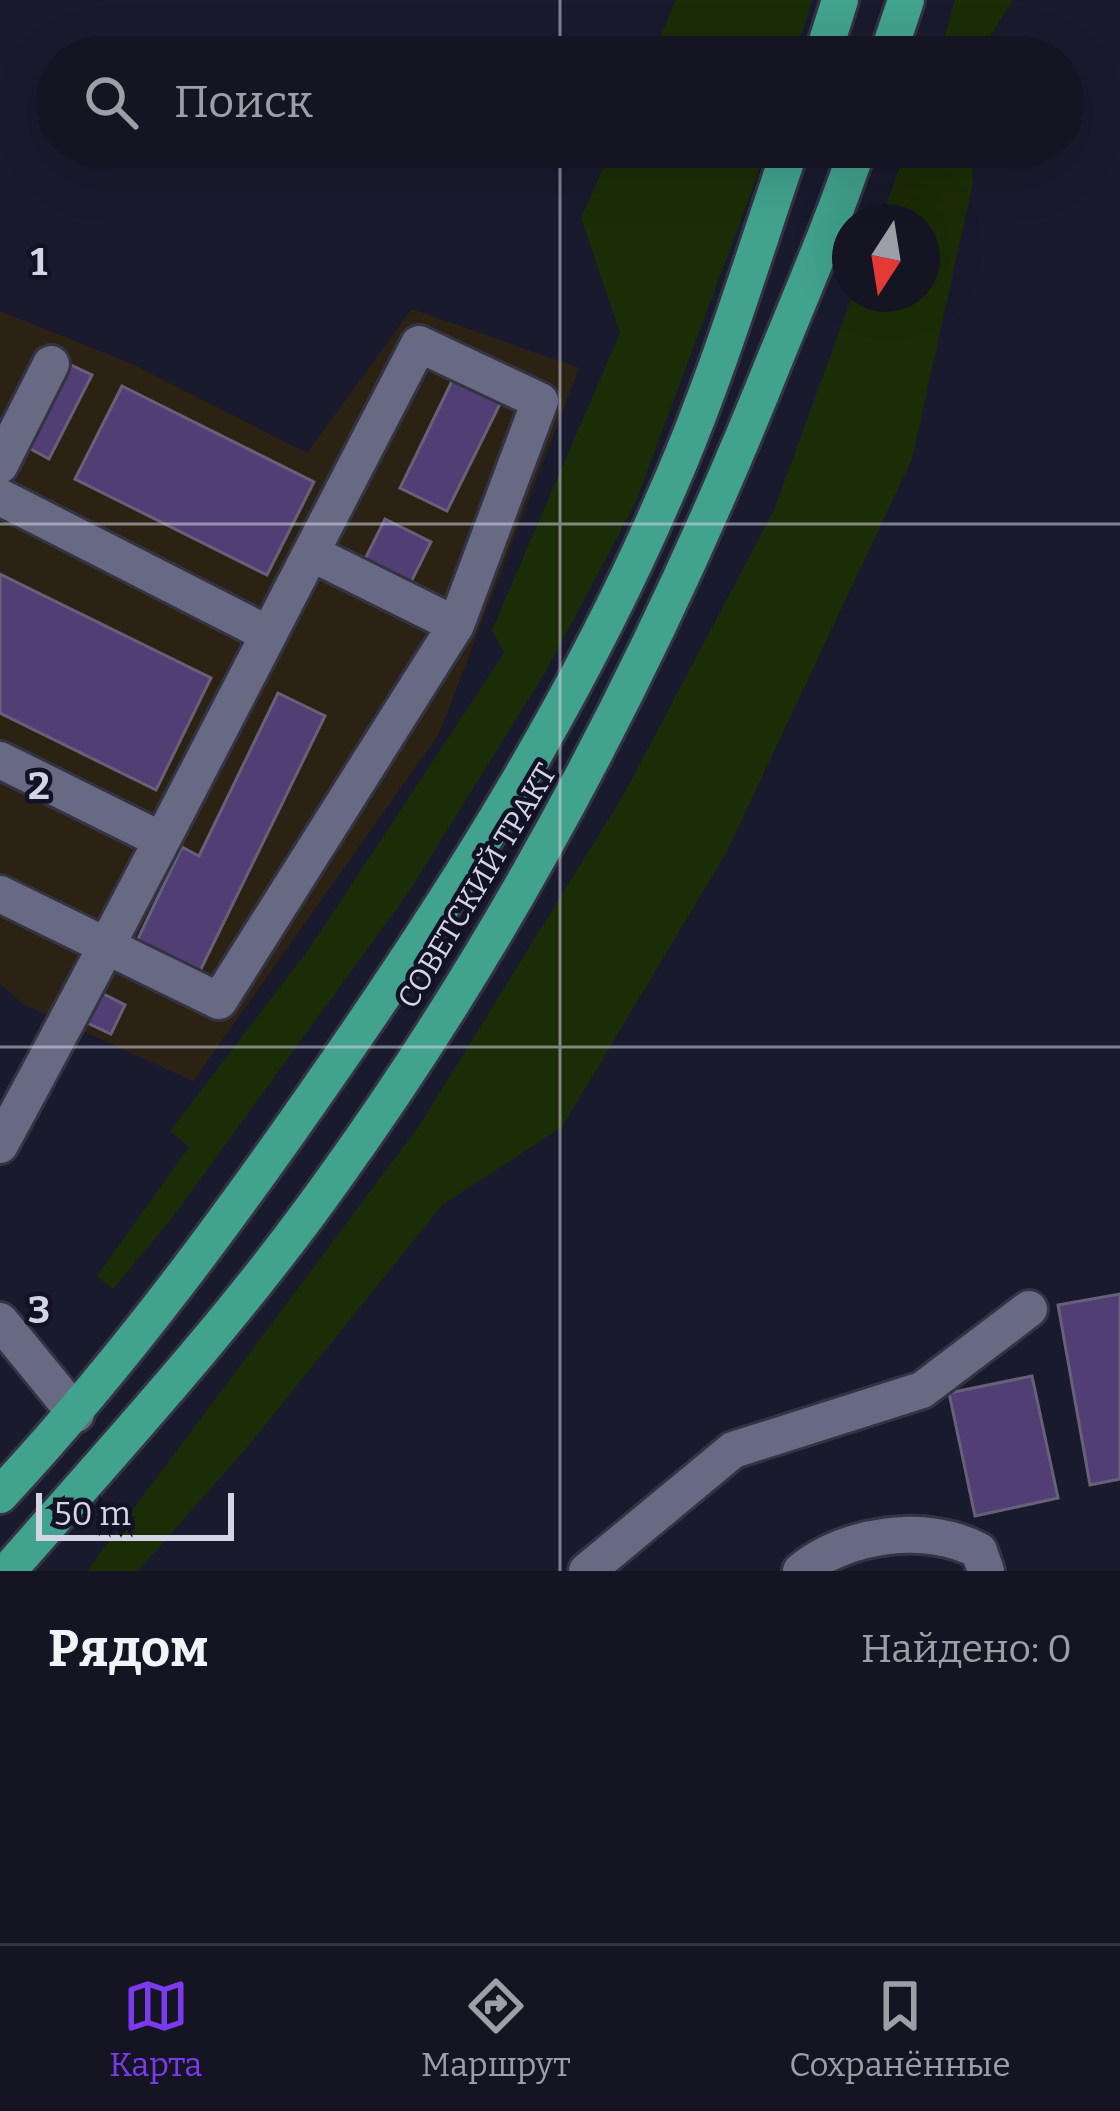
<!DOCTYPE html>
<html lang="ru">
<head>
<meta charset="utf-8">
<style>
	:root { --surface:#141423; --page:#1d1d2b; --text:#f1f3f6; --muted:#9d9ea6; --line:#333341; --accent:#7c3aed }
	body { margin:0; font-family:Bitter,serif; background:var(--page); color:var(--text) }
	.compass { position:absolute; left:832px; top:204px; width:108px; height:108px; border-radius:50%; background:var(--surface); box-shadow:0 12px 48px #0002; rotate:192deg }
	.scale { position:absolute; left:36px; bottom:30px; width:198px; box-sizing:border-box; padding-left:12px; border:6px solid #d4d5e4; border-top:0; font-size:33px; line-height:42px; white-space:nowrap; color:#d4d5e4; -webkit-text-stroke:9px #121125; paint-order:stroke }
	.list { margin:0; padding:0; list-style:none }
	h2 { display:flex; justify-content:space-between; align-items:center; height:156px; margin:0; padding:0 48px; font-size:51px }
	h2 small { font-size:39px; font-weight:400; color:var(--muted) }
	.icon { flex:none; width:66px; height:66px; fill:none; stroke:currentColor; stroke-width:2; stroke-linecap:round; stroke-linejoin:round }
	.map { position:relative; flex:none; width:1120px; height:1571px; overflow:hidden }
	.search { position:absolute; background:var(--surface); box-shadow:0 12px 48px #0002; left:36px; right:36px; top:36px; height:132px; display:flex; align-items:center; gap:30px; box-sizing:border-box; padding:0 42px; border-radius:66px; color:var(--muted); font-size:45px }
	.sheet { height:372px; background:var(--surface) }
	nav { display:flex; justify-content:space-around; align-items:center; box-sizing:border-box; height:168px; border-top:3px solid var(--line); background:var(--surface); font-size:33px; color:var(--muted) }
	nav a { display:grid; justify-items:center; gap:6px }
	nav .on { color:var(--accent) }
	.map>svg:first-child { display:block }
	.industrial { fill:#2c2213 }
	.green { fill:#1b2d07 }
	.building { fill:#513e74; stroke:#676079; stroke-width:3 }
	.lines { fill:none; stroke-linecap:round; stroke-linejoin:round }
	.minor-casing { stroke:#333343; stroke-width:42 }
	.highway-casing { stroke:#333343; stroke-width:42 }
	.minor { stroke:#686982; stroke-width:36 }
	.highway { stroke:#41a28d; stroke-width:36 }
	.grid { fill:none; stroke:#d4d5e4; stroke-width:3; stroke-opacity:0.55 }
	.labels { text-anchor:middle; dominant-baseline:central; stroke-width:9; stroke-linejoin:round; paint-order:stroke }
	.street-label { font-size:30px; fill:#d4d5e4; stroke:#121125 }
	.grid-label { font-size:39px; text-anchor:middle; font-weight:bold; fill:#d4d5e4; stroke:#121125; stroke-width:9; stroke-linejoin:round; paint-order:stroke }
</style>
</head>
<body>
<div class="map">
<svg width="1120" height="1571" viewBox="0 0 1120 1571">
	<rect width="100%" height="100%" fill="#1a1a2f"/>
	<path class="industrial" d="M 412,309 L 579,368 L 439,734 L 193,1081 L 23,1004 L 0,984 L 0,311 L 130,363 L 307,453 Z"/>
	<path class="green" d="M 676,0 L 812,0 L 795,57 L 651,57 Z
		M 955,0 L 1013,0 L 977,57 L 939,57 Z
		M 612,147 L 768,147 L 635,504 L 546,671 L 408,893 L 172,1218 L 113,1289 L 97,1276 L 189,1147 L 170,1131 L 309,949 L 504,653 L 492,630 L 620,333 L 581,218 Z
		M 907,147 L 971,147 L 973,183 L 912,459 L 725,855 L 562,1127 L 442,1205 L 250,1444 L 138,1571 L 87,1571 L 419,1126 L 624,794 L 774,510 L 853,294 L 922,294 L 922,222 L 880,222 Z"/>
	<path class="building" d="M 69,364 L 92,375 L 49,459 L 27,447 Z
		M 454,377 L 502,400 L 447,511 L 400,488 Z
		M 122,386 L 314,482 L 267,575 L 75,479 Z
		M 385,519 L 431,542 L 408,588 L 362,565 Z
		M 0,574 L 211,678 L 156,790 L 0,713 Z
		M 278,693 L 325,716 L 198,975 L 135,945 L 182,847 L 199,856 Z
		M 96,990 L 125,1005 L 111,1034 L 81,1020 Z
		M 1120,1294 L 1120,1479 L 1090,1485 L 1058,1305 Z
		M 1032,1376 L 1058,1498 L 975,1516 L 949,1393 Z"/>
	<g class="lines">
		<g class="minor-casing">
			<path id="minor" d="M 0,465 L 51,364
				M 0,497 L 268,634
				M 311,553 L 456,625
				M 0,760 L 161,840
				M 0,894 L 219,1001 L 456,625 L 540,401 L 419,344 C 280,611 144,880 0,1145
				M 0,1321 L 76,1414
				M 587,1571 L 733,1450 L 922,1390 L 1029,1309
				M 801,1571 C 845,1534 928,1522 979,1551 L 986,1571"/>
		</g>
		<g class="highway-casing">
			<path id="highway" d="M 822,57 L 840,0
				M 887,57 L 906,0
				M 0,1495 C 123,1363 231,1216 334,1067 C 460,886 577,699 665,496 C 715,384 751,263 791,147
				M 8,1571 C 119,1444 235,1318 333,1180 C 516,926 659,649 775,359 C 804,288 834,219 858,147"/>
		</g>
		<use href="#minor" class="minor"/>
		<use href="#highway" class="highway"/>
	</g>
	<path class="grid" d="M 560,0 L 560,57M 560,147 L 560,1571M 0,524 L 1120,524M 0,1047 L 1120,1047"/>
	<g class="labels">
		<g class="street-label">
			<text transform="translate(477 886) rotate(-59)">СОВЕТСКИЙ ТРАКТ</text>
		</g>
	</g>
	<g class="grid-label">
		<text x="39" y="275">1</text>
		<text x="39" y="799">2</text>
		<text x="39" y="1323">3</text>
	</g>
</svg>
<svg class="compass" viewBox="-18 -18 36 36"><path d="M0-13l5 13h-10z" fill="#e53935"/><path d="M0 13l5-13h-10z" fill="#9d9ea6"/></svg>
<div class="scale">50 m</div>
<div class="search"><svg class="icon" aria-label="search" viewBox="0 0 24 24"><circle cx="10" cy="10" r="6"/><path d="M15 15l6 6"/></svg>Поиск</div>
</div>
<section class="sheet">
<h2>Рядом<small>Найдено: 0</small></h2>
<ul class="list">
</ul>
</section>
<nav>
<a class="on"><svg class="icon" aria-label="map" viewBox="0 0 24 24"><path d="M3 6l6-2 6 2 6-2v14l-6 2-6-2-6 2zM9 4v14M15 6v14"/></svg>Карта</a>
<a><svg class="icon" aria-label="directions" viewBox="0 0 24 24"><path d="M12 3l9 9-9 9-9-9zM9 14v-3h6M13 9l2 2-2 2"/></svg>Маршрут</a>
<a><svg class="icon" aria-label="saved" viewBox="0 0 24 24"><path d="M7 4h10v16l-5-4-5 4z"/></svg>Сохранённые</a>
</nav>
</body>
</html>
